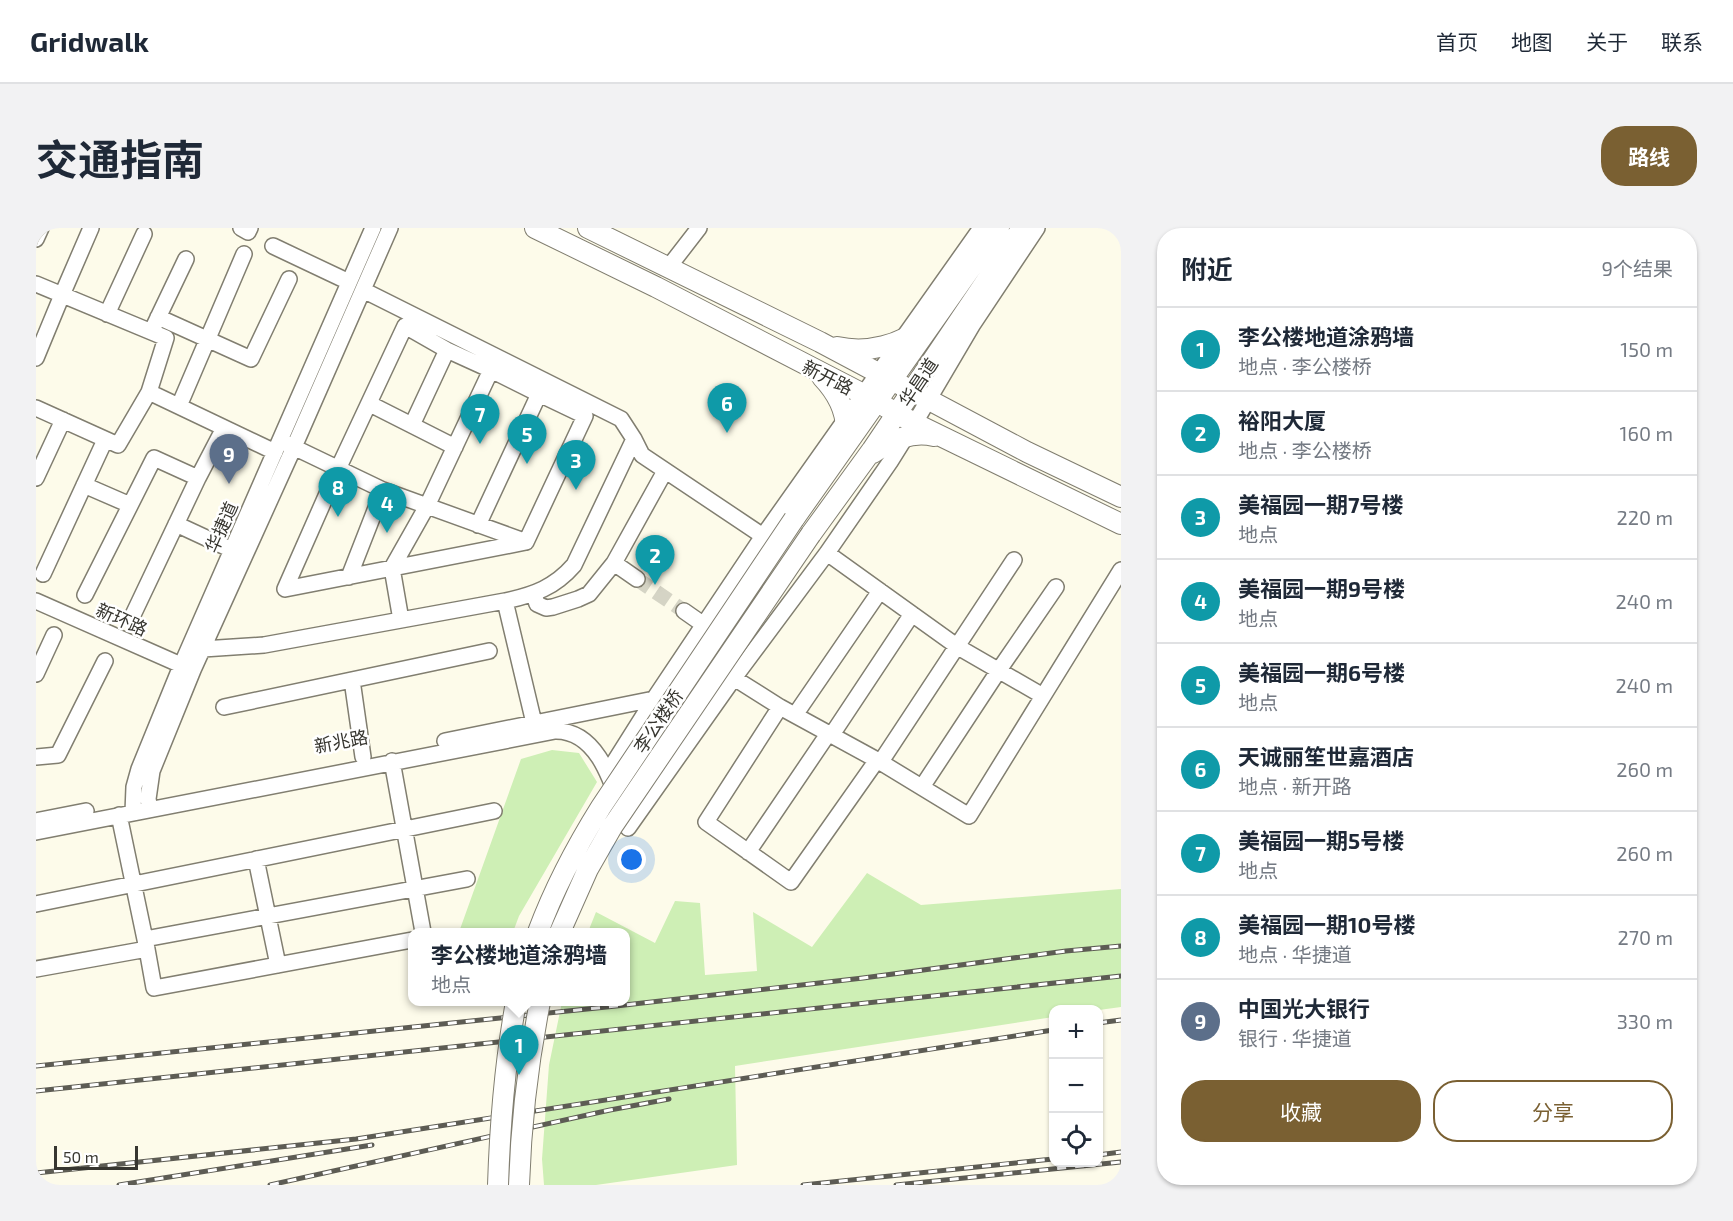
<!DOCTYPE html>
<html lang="zh">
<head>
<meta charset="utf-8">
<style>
	:root { --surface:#fff; --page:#f2f2f3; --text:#1f2937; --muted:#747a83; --line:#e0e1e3; --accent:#7a6032 }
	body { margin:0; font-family:"Exo 2","Noto Sans SC",sans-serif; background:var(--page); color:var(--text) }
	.controls { position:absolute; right:18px; bottom:18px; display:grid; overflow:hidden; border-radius:12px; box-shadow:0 2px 4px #0004 }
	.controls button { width:54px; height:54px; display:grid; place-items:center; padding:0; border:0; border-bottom:2px solid var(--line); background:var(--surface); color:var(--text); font:30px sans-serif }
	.scale { position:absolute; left:18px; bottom:15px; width:84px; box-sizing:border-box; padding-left:6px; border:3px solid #373630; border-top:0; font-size:16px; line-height:21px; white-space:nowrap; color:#373630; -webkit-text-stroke:4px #fff; paint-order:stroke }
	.you { position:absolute; left:596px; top:632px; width:21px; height:21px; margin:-15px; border:4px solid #fff; border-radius:50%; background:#1a73e8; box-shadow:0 0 0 9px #1a73e833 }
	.badge { display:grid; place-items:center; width:39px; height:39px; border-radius:50%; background:var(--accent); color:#fff; font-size:20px; font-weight:700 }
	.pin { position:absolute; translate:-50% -50px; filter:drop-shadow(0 2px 3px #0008) }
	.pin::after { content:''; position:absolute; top:32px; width:21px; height:18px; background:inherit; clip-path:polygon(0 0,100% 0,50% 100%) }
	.popup { position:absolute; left:372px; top:700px; width:222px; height:78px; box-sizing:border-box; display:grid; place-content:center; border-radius:12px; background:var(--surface); filter:drop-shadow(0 2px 4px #0005); font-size:20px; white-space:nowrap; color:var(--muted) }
	.popup b { font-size:22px; color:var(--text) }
	.popup::after { content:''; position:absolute; left:50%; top:100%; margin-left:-12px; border:12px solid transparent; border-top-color:var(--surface) }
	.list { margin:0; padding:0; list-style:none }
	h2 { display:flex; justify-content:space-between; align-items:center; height:78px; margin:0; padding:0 24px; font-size:26px }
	h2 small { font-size:20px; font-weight:400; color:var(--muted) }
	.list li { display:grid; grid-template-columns:39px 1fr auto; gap:18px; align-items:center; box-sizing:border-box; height:84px; padding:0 24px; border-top:2px solid var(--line) }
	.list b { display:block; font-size:22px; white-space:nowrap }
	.list p { margin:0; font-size:20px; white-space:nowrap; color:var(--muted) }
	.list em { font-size:20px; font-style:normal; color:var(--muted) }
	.actions { display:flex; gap:12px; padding:18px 24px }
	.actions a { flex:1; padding:14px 0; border:2px solid var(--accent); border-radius:24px; text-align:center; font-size:21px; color:var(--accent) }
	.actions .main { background:var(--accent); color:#fff }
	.icon { flex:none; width:33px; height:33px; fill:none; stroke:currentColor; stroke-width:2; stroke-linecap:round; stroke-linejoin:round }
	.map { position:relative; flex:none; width:1085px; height:957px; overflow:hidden; border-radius:24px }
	header { display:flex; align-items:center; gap:36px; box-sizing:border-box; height:84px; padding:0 30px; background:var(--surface); border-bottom:2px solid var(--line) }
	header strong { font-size:28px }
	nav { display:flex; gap:33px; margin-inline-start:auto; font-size:21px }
	.intro { display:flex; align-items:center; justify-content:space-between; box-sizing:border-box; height:144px; padding:0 36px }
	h1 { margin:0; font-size:42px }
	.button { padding:15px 27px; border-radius:24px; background:var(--accent); color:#fff; font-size:21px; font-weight:700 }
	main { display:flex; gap:36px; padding:0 36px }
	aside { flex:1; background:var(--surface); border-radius:24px; box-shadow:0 2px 4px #0004 }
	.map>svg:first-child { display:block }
	.green { fill:#ceefb5 }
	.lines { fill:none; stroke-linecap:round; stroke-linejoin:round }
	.minor-tunnel { stroke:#d5d4c5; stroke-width:15; stroke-dasharray:15 8; stroke-linecap:butt }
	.minor-casing { stroke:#817e70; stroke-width:18 }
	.major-casing { stroke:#817e70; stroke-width:22 }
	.minor { stroke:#fff; stroke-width:15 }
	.major { stroke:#fff; stroke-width:20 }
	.rail-casing { stroke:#5d5c54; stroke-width:5 }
	.rail { stroke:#fff; stroke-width:3; stroke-dasharray:9; stroke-linecap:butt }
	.major-bridge-casing { stroke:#817e70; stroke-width:22; stroke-linecap:butt }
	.major-bridge { stroke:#fff; stroke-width:20 }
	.labels { text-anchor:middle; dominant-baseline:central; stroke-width:5; stroke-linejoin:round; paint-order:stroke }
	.street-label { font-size:18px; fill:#373630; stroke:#fff }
</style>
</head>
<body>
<header>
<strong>Gridwalk</strong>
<nav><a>首页</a><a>地图</a><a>关于</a><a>联系</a></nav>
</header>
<div class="intro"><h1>交通指南</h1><a class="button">路线</a></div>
<main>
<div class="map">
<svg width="1085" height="957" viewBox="0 0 1085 957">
	<rect width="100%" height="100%" fill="#fdfbea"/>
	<path class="green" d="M 516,522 L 543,525 L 561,554 L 483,688 L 477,704 L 423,704 L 485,531 Z
		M 831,645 L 885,677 L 1085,661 L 1085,779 L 1063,782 L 1017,782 L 1017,789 L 699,838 L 701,937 L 560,957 L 508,957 L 506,931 L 513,837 L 526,774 L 590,774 L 590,704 L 552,704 L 560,684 L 619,715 L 639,673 L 664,675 L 669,747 L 721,743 L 717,684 L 776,719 Z"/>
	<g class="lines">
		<path class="minor-tunnel" d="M 601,351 L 648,383"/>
		<g class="minor-casing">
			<path id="minor" d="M 205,0 L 212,4 L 214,0
				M 0,11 L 5,0
				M 237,18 L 313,54
				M 632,40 L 663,0
				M 0,56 L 130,110 L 113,164 L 82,217 L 0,180
				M 327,62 L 585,191 L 598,211 L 606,227 L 727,308
				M 71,86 L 108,6
				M 122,89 L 215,131 L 253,51
				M 118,98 L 150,31
				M 0,130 L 26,67 L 55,0
				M 455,142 L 411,122 L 369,98 L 302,241 L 249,361 L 490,314
				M 113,164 L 239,224
				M 334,176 L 419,219
				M 143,178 L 208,26
				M 376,197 L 411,122
				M 249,215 L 347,262 L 488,313
				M 0,250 L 27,192
				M 48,257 L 94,277
				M 140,296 L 196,322
				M 442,297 L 503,166 L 549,188 L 490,314
				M 791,325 L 922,419 L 1007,468
				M 578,335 L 601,351
				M 7,346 L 69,212
				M 313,349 L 347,262
				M 498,366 L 501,376 L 510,380 L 517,379 L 542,371 L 553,366 L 578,335 L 629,243
				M 49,367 L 118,230 L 162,250
				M 0,373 L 154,441
				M 469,373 L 498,495
				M 648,383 L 668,397
				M 96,389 L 162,250 L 188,200
				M 365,392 L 356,340 L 391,278 L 455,142 L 503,166
				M 167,421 L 228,417 L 469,373 C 498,367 519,359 538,337 L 598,211
				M 0,446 L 18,407
				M 698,450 L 744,479 L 841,532 L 933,588 L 1085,342
				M 316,452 L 327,529
				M 188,479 L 453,423
				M 744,479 L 670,594 L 755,654 L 841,532
				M 759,487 L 844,363
				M 795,508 L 876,386
				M 409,513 L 618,471
				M 0,529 L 22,527 L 69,433
				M 356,533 L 387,704
				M 844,535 L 978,332
				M 572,544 L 618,471 L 727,308 L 945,0
				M 886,559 L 963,442 L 1020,359
				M 114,581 L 112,571 L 116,543 L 157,442 L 258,219 L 354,0
				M 97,584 L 98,559 L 103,541 L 145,438 L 337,0
				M 0,593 L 50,583
				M 592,600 L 698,450 L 791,325 L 854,234 L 884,186 L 937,96 L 1001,0
				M 0,604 L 519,503 C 563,502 577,558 589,592
				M 712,624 L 792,506
				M 220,631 L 242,737
				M 0,676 L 458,583
				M 109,711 L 431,651
				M 111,721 L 118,760 L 376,712
				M 0,741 L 111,721 L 83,587"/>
		</g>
		<g class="major-casing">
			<path id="major" d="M 499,0 L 620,59 L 827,166 L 878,195 L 1085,296
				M 552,0 L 784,114 L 991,224 L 1085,269
				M 801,119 C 832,126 864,117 889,98
				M 786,149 C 804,168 815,190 808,217
				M 837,225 C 856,212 875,203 898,208
				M 758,291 L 963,0
				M 775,306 L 836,222 L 986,0"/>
		</g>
		<use href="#minor" class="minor"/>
		<use href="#major" class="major"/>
		<g class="rail-casing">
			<path id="rail" d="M 1062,795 L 1085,792
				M 0,838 L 580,778 L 827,750 L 1030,723 L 1085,718
				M 0,863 L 1085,748
				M 1062,927 L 1085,924
				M 0,945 L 320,911 L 1017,802
				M 83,957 L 336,917
				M 234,957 L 574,882 L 633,871
				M 767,957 L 1017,931
				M 860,957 L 1085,934"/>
		</g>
		<use href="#rail" class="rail"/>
		<g class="major-bridge-casing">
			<path id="major-bridge" d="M 502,704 C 518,661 540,619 565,579 L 758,291
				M 524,704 L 552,641 L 576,599 L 775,306
				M 462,957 C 464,895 469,834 480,774
				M 483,957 C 485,896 492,834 504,774"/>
		</g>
		<use href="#major-bridge" class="major-bridge"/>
	</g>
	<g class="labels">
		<g class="street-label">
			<text transform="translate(792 149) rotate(27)">新开路</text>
			<text transform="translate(882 154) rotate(-56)">华昌道</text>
			<text transform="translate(185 299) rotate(-66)">华捷道</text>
			<text transform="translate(86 391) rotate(24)">新环路</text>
			<text transform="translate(622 493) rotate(-56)">李公楼桥</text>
			<text transform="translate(305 513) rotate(-11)">新兆路</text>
		</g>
	</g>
</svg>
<div class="controls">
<button>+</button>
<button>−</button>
<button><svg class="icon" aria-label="locate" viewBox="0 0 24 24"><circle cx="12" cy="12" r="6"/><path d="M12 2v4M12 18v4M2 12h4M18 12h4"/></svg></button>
</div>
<div class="scale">50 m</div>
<div class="you"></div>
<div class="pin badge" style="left:483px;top:847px;background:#0f9aa8">1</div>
<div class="popup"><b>李公楼地道涂鸦墙</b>地点</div>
<div class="pin badge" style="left:619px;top:357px;background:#0f9aa8">2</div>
<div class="pin badge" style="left:540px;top:262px;background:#0f9aa8">3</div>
<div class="pin badge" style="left:351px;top:305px;background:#0f9aa8">4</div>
<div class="pin badge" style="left:491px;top:236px;background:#0f9aa8">5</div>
<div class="pin badge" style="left:691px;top:205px;background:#0f9aa8">6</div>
<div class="pin badge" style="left:444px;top:216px;background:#0f9aa8">7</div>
<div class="pin badge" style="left:302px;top:289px;background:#0f9aa8">8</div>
<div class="pin badge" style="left:193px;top:256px;background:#5c6f8a">9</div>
</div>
<aside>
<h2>附近<small>9个结果</small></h2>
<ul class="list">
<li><span class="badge" style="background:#0f9aa8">1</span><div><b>李公楼地道涂鸦墙</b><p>地点 · 李公楼桥</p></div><em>150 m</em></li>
<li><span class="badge" style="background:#0f9aa8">2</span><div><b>裕阳大厦</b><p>地点 · 李公楼桥</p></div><em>160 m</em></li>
<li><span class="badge" style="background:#0f9aa8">3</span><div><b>美福园一期7号楼</b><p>地点</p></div><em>220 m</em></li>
<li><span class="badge" style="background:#0f9aa8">4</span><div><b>美福园一期9号楼</b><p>地点</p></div><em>240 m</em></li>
<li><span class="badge" style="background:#0f9aa8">5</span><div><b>美福园一期6号楼</b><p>地点</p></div><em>240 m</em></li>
<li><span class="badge" style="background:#0f9aa8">6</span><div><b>天诚丽笙世嘉酒店</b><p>地点 · 新开路</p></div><em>260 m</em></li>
<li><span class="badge" style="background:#0f9aa8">7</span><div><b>美福园一期5号楼</b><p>地点</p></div><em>260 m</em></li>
<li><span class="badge" style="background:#0f9aa8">8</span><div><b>美福园一期10号楼</b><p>地点 · 华捷道</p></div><em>270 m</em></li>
<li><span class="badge" style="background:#5c6f8a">9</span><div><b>中国光大银行</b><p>银行 · 华捷道</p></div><em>330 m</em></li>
</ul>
<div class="actions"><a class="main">收藏</a><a>分享</a></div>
</aside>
</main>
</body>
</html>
